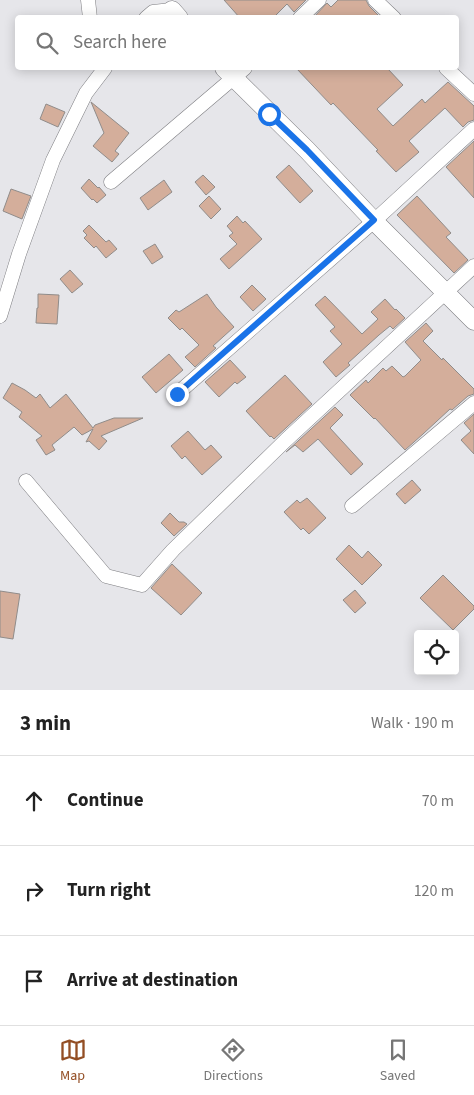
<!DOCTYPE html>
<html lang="en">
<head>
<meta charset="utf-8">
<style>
	:root { --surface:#fff; --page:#f6f6f6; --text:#222; --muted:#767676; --line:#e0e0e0; --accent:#934e24 }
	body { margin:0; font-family:"Source Sans 3",sans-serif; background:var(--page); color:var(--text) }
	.controls { position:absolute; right:15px; bottom:15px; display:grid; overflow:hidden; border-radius:5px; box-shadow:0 2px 12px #0003 }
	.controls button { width:45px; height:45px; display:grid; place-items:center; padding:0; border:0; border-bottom:1px solid var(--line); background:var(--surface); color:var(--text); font:25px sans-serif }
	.stop { position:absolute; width:15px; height:15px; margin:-11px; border:4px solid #1a73e8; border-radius:50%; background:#fff }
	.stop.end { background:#1a73e8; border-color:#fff; box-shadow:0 1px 5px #0008 }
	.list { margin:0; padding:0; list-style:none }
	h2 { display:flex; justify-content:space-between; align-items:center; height:65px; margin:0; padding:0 20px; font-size:21px }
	h2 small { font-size:16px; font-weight:400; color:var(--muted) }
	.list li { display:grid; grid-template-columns:32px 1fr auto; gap:15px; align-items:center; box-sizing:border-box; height:90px; padding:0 20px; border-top:1px solid var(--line) }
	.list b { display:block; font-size:19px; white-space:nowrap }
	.list em { font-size:16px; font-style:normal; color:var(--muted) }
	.icon { flex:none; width:28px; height:28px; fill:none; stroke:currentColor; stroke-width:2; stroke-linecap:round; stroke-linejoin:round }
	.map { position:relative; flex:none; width:474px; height:690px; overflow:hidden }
	.search { position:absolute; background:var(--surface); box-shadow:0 2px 12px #0003; left:15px; right:15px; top:15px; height:55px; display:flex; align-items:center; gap:12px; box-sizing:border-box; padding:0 18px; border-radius:5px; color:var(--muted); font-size:19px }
	.sheet { height:335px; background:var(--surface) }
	nav { display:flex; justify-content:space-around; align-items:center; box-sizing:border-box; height:70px; border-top:1px solid var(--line); background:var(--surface); font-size:14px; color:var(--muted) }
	nav a { display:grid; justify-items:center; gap:2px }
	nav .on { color:var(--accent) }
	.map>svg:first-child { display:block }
	.building { fill:#d4ae9b; stroke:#908c8a }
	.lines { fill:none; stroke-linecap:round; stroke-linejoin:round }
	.minor-casing { stroke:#7e7e82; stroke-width:15 }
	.tertiary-casing { stroke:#7e7e82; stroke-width:19 }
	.minor { stroke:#fff; stroke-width:14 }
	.tertiary { stroke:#fff; stroke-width:18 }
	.route { stroke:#1a73e8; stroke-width:6 }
</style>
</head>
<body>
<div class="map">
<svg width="474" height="690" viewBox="0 0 474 690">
	<rect width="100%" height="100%" fill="#e6e6ea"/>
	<path class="building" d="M 224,0 L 306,0 L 294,12 L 287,4 L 273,18 L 240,18 Z
		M 338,0 L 366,0 L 369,6 L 381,18 L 313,18 L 327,3 L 331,7 Z
		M 296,68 L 387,68 L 403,85 L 377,109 L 393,126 L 422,99 L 425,103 L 448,82 L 474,106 L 474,120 L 468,122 L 463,127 L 445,108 L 409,141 L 419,152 L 396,172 L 376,151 L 378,150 L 333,103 L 331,105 Z
		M 91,102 L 129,133 L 115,151 L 119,154 L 112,162 L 93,146 L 104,133 Z
		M 46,104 L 65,112 L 58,127 L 40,119 Z
		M 474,141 L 474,198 L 446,167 Z
		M 289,165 L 313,191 L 300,203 L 276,177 Z
		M 203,175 L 215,187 L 206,195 L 195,182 Z
		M 89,179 L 98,188 L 99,187 L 106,195 L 97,203 L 93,199 L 92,200 L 81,188 Z
		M 164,180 L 172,192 L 148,210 L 140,198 Z
		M 11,189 L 31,196 L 22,219 L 3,211 Z
		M 209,196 L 221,209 L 211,219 L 199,206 Z
		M 417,196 L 451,233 L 446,237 L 468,260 L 454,273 L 397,215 Z
		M 237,216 L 243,223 L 245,221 L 262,239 L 229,269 L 220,259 L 237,244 L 229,236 L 233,233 L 227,226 Z
		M 89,225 L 106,242 L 109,240 L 117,249 L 106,258 L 96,246 L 94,248 L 84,238 L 87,235 L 83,231 Z
		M 155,244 L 163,257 L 152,264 L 143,251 Z
		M 70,270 L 83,284 L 72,293 L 60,279 Z
		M 252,285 L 266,299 L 253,311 L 240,297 Z
		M 38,294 L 59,295 L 57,324 L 36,323 L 37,308 L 38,308 Z
		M 207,294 L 216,307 L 234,327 L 213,346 L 216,348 L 195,367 L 185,357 L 199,345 L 182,328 L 180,330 L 168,318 L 176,310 L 179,312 Z
		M 325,296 L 362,334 L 378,319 L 371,312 L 385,299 L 395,310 L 396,309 L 405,318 L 393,329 L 390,326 L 379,335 L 348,363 L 350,365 L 336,377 L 323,362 L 342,344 L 330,331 L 335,327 L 315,305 Z
		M 426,323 L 433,331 L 423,341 L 442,360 L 443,358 L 474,389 L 474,394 L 468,396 L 452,410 L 450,409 L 423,434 L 405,450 L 375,418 L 374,419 L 350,395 L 366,380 L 368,383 L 383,368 L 386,371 L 392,366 L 403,377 L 405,376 L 421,360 L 405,342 Z
		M 169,354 L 183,370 L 156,393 L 142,377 Z
		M 230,360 L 246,377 L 237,384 L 235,382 L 219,397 L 205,382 Z
		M 285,375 L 312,404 L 274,439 L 271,436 L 270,437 L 246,411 Z
		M 12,383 L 25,390 L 36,398 L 40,394 L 50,408 L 66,394 L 93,428 L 95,425 L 114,418 L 143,418 L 101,436 L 107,441 L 99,450 L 89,441 L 86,442 L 93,429 L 82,435 L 74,427 L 52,445 L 55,450 L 46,455 L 36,440 L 42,436 L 19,417 L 22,412 L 3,398 Z
		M 335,407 L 343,415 L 330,428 L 363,464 L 351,475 L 318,439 L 303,452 L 295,445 L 286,452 Z
		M 474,414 L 474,454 L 461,440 L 471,431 L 464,423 Z
		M 188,431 L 205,450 L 211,445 L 222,457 L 202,475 L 185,456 L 182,459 L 171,446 Z
		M 412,480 L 421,490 L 405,504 L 396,494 Z
		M 307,498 L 326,518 L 309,534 L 303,528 L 301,530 L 284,512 L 297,500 L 300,503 Z
		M 170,513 L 179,522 L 184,522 L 187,524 L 174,536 L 161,523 Z
		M 349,545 L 362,558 L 368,551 L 382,565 L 362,585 L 336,559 Z
		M 172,564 L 202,593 L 181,615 L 151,588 Z
		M 443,575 L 474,606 L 474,609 L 453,630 L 420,598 Z
		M 355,590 L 366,603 L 355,613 L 343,600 Z
		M 0,591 L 20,594 L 13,639 L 0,637 Z"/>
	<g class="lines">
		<g class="minor-casing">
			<path id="minor" d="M 88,0 L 90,18
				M 375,0 L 394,18
				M 146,18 L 153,12 L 172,10
				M 300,18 L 319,0
				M 446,68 L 474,94
				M 111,182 L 245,68
				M 0,316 L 19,254 L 53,160 L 86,93 L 105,68
				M 177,394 L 374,221 L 474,129
				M 26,481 L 106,576 L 142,585 L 173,550 L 286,440 L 474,266
				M 352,506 L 474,403"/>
		</g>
		<g class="tertiary-casing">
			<path id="tertiary" d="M 172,10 L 179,18
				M 224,68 L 307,150 L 374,221 L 474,321"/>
		</g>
		<use href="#minor" class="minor"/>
		<use href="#tertiary" class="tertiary"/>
	</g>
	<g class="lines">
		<path class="route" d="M 177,394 L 374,220 L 307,150 L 269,114"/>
	</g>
</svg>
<div class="controls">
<button><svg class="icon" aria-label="locate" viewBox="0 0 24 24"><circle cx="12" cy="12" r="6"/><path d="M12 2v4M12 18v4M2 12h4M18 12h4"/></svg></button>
</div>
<div class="stop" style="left:269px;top:114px"></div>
<div class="stop end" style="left:177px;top:394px"></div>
<div class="search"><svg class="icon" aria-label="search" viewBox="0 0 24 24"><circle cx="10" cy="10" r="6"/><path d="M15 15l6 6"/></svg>Search here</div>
</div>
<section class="sheet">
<h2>3 min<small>Walk · 190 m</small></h2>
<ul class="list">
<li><svg class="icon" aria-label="ahead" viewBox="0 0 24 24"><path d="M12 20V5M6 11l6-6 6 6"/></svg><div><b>Continue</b></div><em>70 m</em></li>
<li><svg class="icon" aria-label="right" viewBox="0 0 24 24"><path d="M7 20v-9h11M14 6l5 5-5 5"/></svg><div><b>Turn right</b></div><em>120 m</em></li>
<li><svg class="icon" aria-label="arrive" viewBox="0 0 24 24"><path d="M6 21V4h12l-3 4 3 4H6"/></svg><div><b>Arrive at destination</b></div></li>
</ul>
</section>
<nav>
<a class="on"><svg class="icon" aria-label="map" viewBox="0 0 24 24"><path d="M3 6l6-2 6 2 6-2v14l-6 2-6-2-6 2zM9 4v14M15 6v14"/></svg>Map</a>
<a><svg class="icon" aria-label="directions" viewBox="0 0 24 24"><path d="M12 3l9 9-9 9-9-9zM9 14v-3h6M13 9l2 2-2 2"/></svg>Directions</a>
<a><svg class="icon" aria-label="saved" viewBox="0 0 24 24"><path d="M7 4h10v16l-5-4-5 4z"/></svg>Saved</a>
</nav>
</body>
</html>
